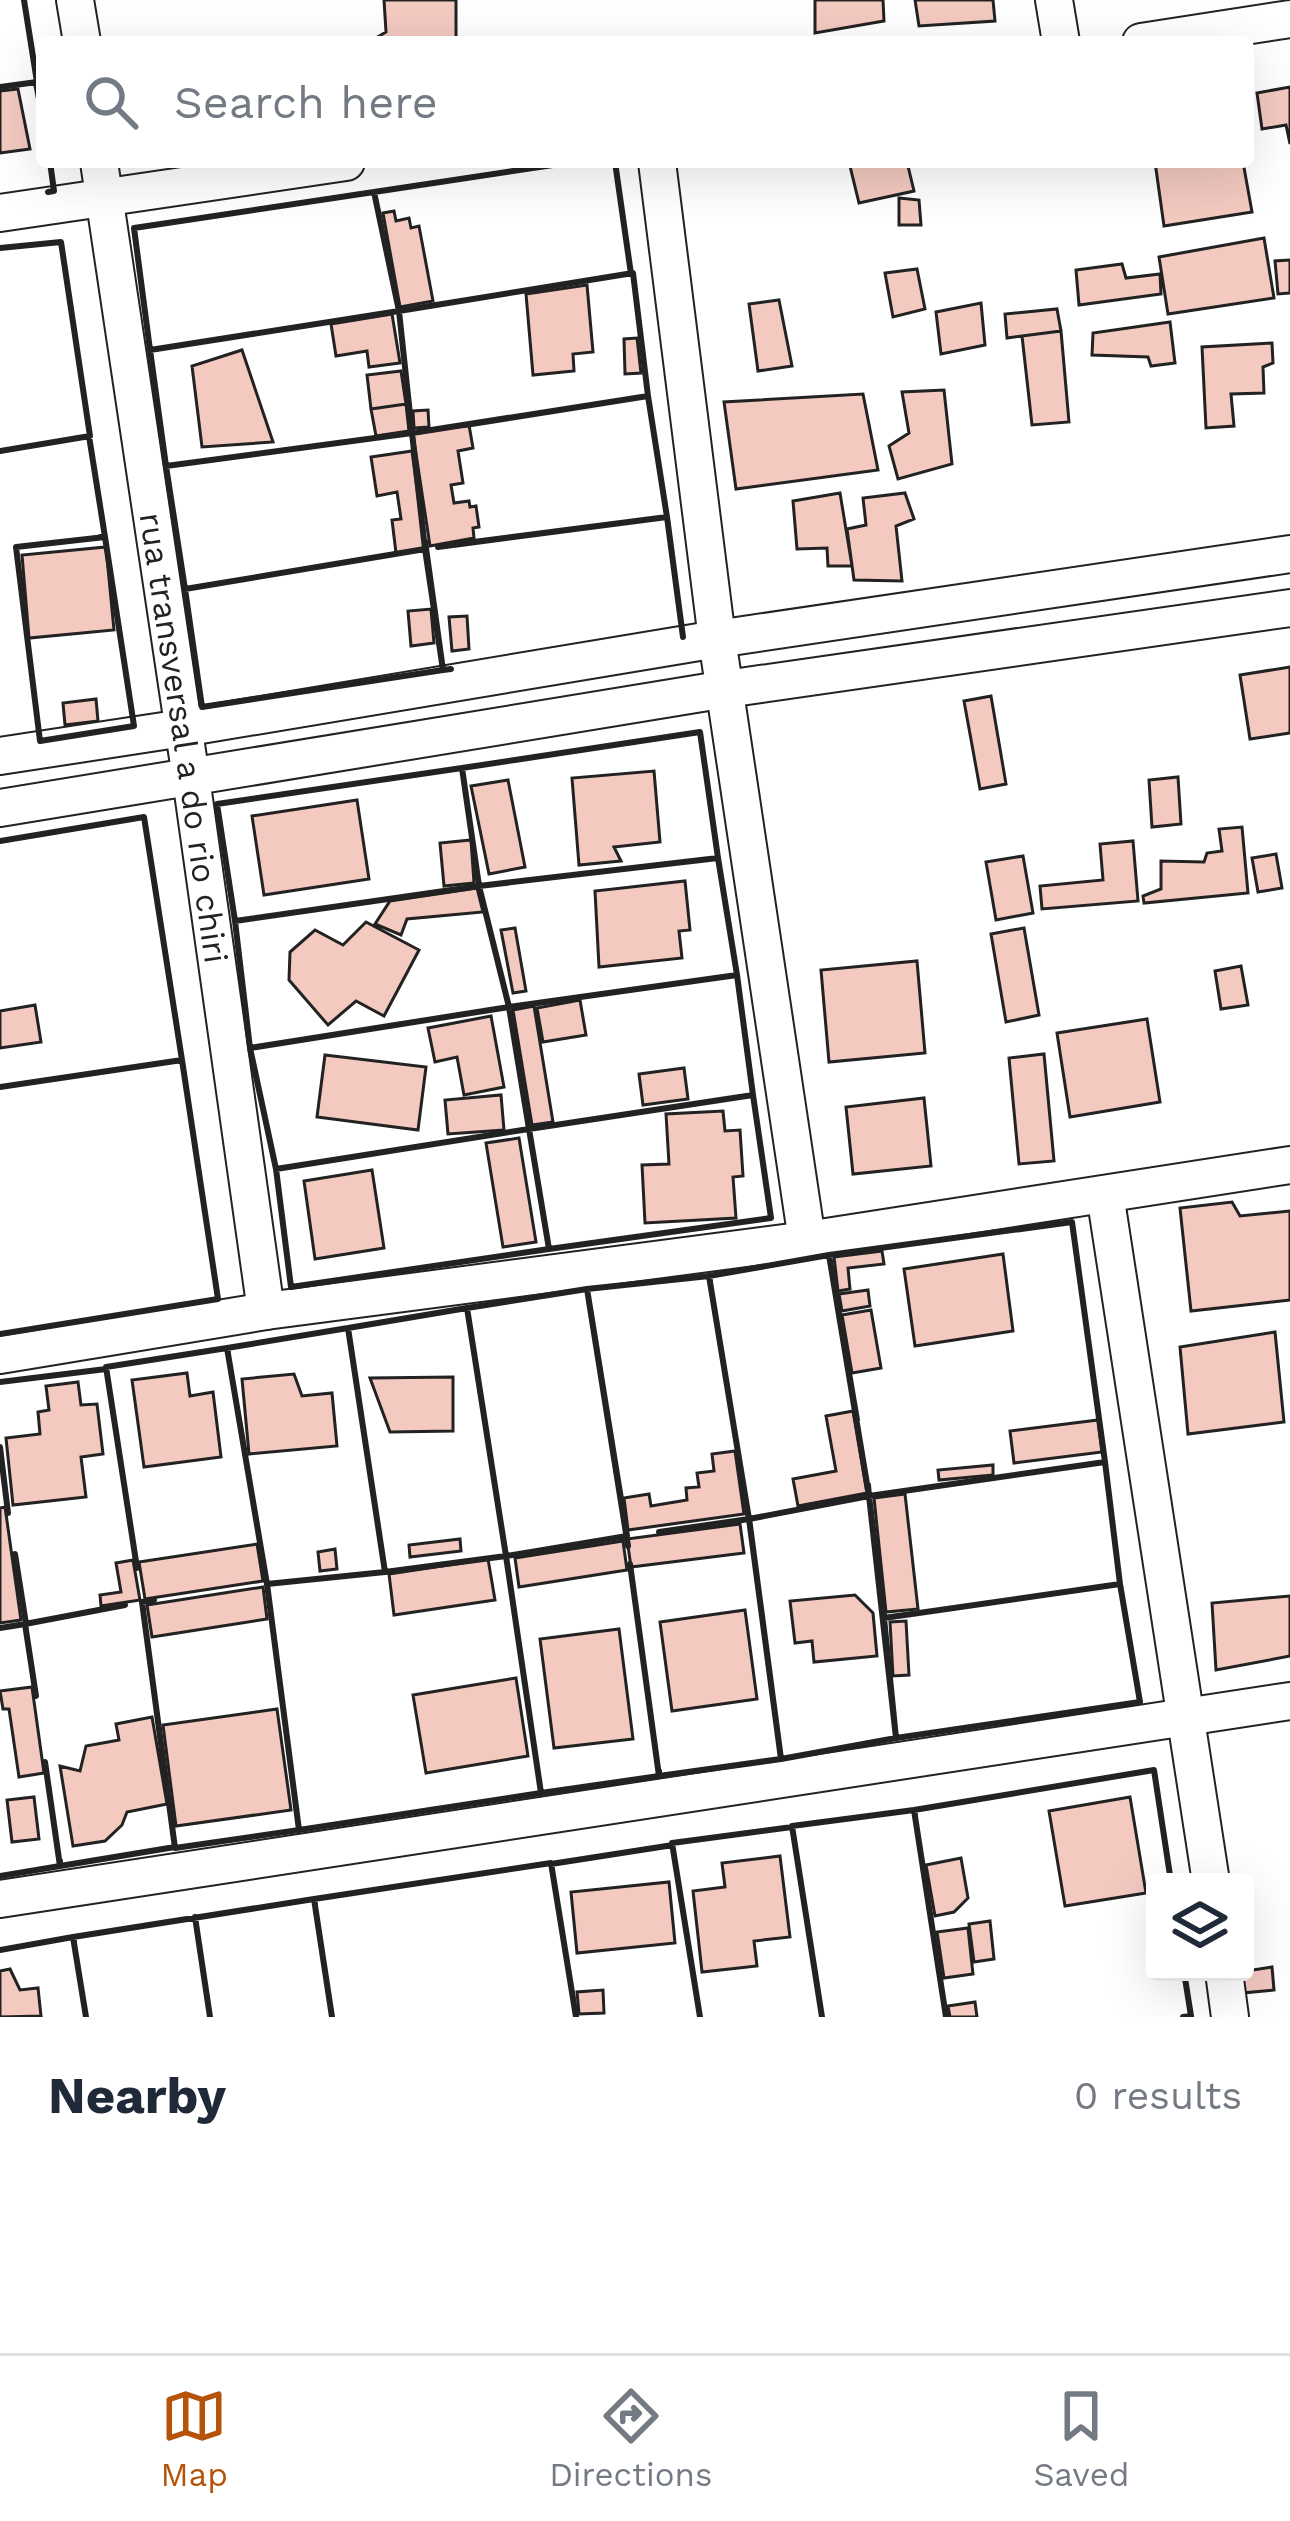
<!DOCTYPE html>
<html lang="en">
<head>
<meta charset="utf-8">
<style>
	:root { --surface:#fff; --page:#f2f2f3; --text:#1f2937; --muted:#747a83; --line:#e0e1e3; --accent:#b45309 }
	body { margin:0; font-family:"Work Sans",sans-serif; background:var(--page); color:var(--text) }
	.controls { position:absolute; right:36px; bottom:36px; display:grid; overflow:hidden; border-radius:12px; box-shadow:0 12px 48px #0002 }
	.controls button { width:108px; height:108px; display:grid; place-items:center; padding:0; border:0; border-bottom:3px solid var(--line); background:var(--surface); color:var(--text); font:60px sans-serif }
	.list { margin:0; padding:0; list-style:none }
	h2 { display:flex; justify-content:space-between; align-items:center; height:156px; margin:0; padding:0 48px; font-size:51px }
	h2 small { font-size:39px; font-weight:400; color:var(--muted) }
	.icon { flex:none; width:66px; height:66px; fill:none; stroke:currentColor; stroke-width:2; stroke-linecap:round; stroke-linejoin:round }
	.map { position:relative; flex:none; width:1290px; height:2017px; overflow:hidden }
	.search { position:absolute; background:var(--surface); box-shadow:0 12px 48px #0002; left:36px; right:36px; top:36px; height:132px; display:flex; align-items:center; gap:30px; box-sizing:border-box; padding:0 42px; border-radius:12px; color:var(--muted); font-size:45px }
	.sheet { height:336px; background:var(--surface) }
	nav { display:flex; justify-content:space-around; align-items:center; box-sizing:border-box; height:168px; border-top:3px solid var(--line); background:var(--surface); font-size:33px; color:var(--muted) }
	nav a { display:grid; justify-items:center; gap:6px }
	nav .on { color:var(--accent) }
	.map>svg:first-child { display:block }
	.building { fill:#f3c9c0; stroke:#222; stroke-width:3 }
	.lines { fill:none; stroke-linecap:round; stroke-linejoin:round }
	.minor-casing { stroke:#222; stroke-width:40 }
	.minor { stroke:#fff; stroke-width:36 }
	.wall { stroke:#222; stroke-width:6 }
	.labels { text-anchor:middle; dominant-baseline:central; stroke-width:9; stroke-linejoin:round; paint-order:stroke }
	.street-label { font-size:33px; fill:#222; stroke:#fff }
</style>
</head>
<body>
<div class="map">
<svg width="1290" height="2017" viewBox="0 0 1290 2017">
	<rect width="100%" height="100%" fill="#fff"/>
	<path class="building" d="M 384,0 L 456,0 L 456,42 L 369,42 L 386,32 Z
		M 815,0 L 883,0 L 884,21 L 815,33 Z
		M 915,0 L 993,0 L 995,21 L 919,26 Z
		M 1290,87 L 1290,144 L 1286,125 L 1262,129 L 1257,93 Z
		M 18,89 L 30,149 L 0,153 L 0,91 Z
		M 849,162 L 907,162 L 914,191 L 859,203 Z
		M 1155,162 L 1243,162 L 1252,212 L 1164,226 Z
		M 899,198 L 919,200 L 921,225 L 899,225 Z
		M 394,211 L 396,221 L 409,218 L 411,228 L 419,226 L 433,301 L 400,307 L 383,213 Z
		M 1264,238 L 1274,298 L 1168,314 L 1159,257 Z
		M 1290,260 L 1290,293 L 1278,294 L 1275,261 Z
		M 1122,264 L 1126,278 L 1160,274 L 1161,294 L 1079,305 L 1076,270 Z
		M 917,269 L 925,309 L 893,317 L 885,273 Z
		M 587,285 L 593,352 L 573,354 L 574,371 L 533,375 L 526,294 Z
		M 779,300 L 792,366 L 758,371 L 749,304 Z
		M 981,303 L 985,345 L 941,354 L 936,312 Z
		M 1057,309 L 1061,331 L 1007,338 L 1005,314 Z
		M 392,314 L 400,363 L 369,367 L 367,351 L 336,356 L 331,324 Z
		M 1170,322 L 1175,363 L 1151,366 L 1148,357 L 1092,355 L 1093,333 Z
		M 1061,331 L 1069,422 L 1032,425 L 1022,336 Z
		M 637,338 L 641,373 L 625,374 L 624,339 Z
		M 1272,343 L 1273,363 L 1263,367 L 1264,393 L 1231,394 L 1234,426 L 1206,428 L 1202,347 Z
		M 242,350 L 273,442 L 202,447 L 192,366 Z
		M 401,371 L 406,404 L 371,409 L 367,375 Z
		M 944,390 L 952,464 L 898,479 L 889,446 L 909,433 L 902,392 Z
		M 863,394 L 878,470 L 736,489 L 724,402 Z
		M 406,404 L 409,431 L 376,436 L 371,409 Z
		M 428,410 L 429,427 L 414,428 L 413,411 Z
		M 469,425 L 473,448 L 458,451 L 463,483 L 451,485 L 454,503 L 469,501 L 470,507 L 476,506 L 479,527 L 473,528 L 474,538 L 430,546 L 413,434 Z
		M 412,451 L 425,548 L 396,553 L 392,520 L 401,519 L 397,492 L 377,496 L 371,457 Z
		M 840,493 L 852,566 L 828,566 L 827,548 L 797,549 L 793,501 Z
		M 905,493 L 914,519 L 896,526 L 902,581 L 854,580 L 847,529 L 866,525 L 863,498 Z
		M 106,547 L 114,630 L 29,638 L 22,555 Z
		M 431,609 L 434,643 L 411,646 L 408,611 Z
		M 467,616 L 469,649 L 452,651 L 449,617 Z
		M 1290,667 L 1290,733 L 1250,739 L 1240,675 Z
		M 991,696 L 1006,784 L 980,789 L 964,701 Z
		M 96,699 L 98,721 L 65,725 L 63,703 Z
		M 654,771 L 660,842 L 614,847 L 621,861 L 579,865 L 572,778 Z
		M 1178,777 L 1181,824 L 1152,827 L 1149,780 Z
		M 508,780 L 525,867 L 489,874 L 471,786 Z
		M 357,800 L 369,879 L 264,895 L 252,816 Z
		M 1242,827 L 1248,893 L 1144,903 L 1143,896 L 1161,889 L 1161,861 L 1204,862 L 1207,853 L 1222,851 L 1219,829 Z
		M 471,840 L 474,883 L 444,886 L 440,843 Z
		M 1133,841 L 1138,901 L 1042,909 L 1040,886 L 1103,880 L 1100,844 Z
		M 1276,854 L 1282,888 L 1258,892 L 1252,858 Z
		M 1023,856 L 1033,913 L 996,920 L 986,862 Z
		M 685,881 L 690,930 L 679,931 L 682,958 L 599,967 L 595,891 Z
		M 477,888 L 483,912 L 407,919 L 401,935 L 375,924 L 390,901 Z
		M 366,922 L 419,950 L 384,1016 L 356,1001 L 328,1025 L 289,980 L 290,952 L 315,930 L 343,945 Z
		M 515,928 L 526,991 L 513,993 L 501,930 Z
		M 1024,928 L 1039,1015 L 1006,1022 L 991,934 Z
		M 917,961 L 925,1053 L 829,1062 L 821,970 Z
		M 1241,966 L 1248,1005 L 1221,1009 L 1215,971 Z
		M 580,1000 L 586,1035 L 543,1042 L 537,1008 Z
		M 35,1005 L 41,1042 L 0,1048 L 0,1011 Z
		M 534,1006 L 553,1122 L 532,1125 L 513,1010 Z
		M 491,1016 L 504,1087 L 464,1095 L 457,1057 L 435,1062 L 428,1028 Z
		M 1147,1019 L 1160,1102 L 1070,1117 L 1057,1033 Z
		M 1044,1054 L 1054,1161 L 1019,1164 L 1009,1058 Z
		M 325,1055 L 426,1067 L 418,1130 L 317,1117 Z
		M 684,1068 L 688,1099 L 643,1105 L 639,1074 Z
		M 501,1095 L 504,1130 L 448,1134 L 445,1100 Z
		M 924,1098 L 931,1166 L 853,1174 L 846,1107 Z
		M 723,1111 L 725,1131 L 740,1130 L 743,1176 L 733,1177 L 736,1218 L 645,1223 L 642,1165 L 669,1164 L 666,1114 Z
		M 519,1138 L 536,1242 L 503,1247 L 486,1143 Z
		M 372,1170 L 384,1248 L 315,1259 L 304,1181 Z
		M 1232,1202 L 1240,1216 L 1290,1211 L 1290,1300 L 1191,1311 L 1180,1208 Z
		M 882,1251 L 884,1264 L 848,1268 L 850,1289 L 838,1291 L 834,1257 Z
		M 1003,1254 L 1013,1331 L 915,1346 L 904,1269 Z
		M 868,1290 L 870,1306 L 842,1311 L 839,1294 Z
		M 871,1310 L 881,1368 L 852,1373 L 842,1315 Z
		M 1275,1332 L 1284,1422 L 1188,1434 L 1180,1347 Z
		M 187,1373 L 190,1396 L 213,1392 L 221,1457 L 144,1467 L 132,1380 Z
		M 294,1374 L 302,1396 L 332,1393 L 337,1446 L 249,1454 L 242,1379 Z
		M 453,1377 L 453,1431 L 390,1432 L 370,1378 Z
		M 78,1382 L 81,1405 L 97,1404 L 103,1454 L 81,1457 L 86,1497 L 13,1505 L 6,1438 L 40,1434 L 38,1412 L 49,1410 L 46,1386 Z
		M 853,1411 L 867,1493 L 798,1506 L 793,1479 L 836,1471 L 826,1416 Z
		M 1098,1420 L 1102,1452 L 1014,1463 L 1010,1431 Z
		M 735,1451 L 744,1514 L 628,1530 L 624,1498 L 649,1494 L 651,1506 L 687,1500 L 686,1488 L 699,1487 L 697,1473 L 714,1471 L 712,1454 Z
		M 993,1465 L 993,1475 L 939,1480 L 938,1470 Z
		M 905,1494 L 918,1609 L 886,1612 L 874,1498 Z
		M 5,1507 L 21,1620 L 0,1623 L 0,1508 Z
		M 740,1524 L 744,1553 L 631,1567 L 627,1539 Z
		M 460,1539 L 461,1551 L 410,1557 L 409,1545 Z
		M 623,1541 L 627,1570 L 519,1587 L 515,1558 Z
		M 257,1544 L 263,1581 L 145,1599 L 139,1562 Z
		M 335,1549 L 337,1569 L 320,1571 L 318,1552 Z
		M 488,1559 L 495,1600 L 394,1615 L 389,1574 Z
		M 133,1560 L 140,1600 L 101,1606 L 100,1595 L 121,1592 L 116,1563 Z
		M 263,1587 L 267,1619 L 152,1637 L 147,1605 Z
		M 855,1595 L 873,1613 L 877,1656 L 814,1662 L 812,1641 L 795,1643 L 790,1601 Z
		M 1290,1596 L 1290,1656 L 1216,1670 L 1212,1603 Z
		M 745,1610 L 757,1699 L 672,1711 L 660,1622 Z
		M 906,1621 L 909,1675 L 893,1676 L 890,1622 Z
		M 619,1629 L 633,1739 L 554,1748 L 540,1639 Z
		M 516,1678 L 528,1756 L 426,1773 L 413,1695 Z
		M 32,1687 L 44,1773 L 19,1777 L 9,1709 L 3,1709 L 0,1691 Z
		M 277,1709 L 291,1810 L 176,1826 L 163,1725 Z
		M 152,1717 L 167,1804 L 127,1812 L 122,1825 L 105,1841 L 73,1846 L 60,1766 L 80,1771 L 86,1746 L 119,1740 L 116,1724 Z
		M 34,1797 L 39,1839 L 12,1842 L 7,1800 Z
		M 1130,1797 L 1146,1893 L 1065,1906 L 1049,1811 Z
		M 780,1856 L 790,1937 L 754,1941 L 757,1966 L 702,1972 L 693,1891 L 725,1887 L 722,1863 Z
		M 961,1858 L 968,1898 L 954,1912 L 935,1916 L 926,1865 Z
		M 669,1882 L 675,1943 L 577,1953 L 571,1892 Z
		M 990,1921 L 994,1959 L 974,1962 L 969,1924 Z
		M 968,1928 L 973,1974 L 944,1978 L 937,1932 Z
		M 1272,1967 L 1274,1990 L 1242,1993 L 1240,1972 Z
		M 10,1969 L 20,1990 L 38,1988 L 41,2016 L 0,2017 L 0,1971 Z
		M 603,1990 L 604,2013 L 579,2014 L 577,1992 Z
		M 975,2002 L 977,2017 L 950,2017 L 948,2006 Z"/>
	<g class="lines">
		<g class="minor-casing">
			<g id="minor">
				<path d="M 75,0 L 82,42"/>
				<path d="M 1054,0 L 1061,42"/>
				<path d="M 1141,42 L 1290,19"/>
				<path id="s1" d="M 99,162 L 191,778 L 266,1311"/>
				<path d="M 657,162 L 717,639 L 807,1240"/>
				<path d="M 0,213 L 346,162"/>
				<path d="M 0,756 L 183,728 L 717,639 L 1290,554"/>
				<path d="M 0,808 L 726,689 L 1290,608"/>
				<path d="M 1105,1194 L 1211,1882"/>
				<path d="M 0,1355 L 266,1311 L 807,1240 L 1290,1165"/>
				<path d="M 0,1899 L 1290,1701"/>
				<path d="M 1224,1972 L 1230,2017"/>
			</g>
		</g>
		<use href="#minor" class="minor"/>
		<path class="wall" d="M 36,83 L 42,115
			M 0,87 L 37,82 L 24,0
			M 615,162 L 631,274
			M 48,192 L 54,191 L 50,162
			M 374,192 L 399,311 L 150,350 L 134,228 Z
			M 374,194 L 374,192 L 573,162
			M 0,248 L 61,242 L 90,436 L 0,451
			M 633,273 L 648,396 L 412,433 L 399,311 Z
			M 399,311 L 412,433 L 166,466 L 150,350 Z
			M 412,433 L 425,549 L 185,589 L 166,466 Z
			M 89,436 L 105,537 L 100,537
			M 105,537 L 134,726 L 40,741 L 16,547 Z
			M 425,541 L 443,670 L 451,669
			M 443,546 L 667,517 L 683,637
			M 438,547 L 667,517 L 648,396 L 465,425
			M 425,549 L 443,670 L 202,707 L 185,589 Z
			M 700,732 L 718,858 L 479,886 L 462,768 Z
			M 462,768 L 479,886 L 235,921 L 217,804 Z
			M 0,841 L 144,817 L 182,1060 L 179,1061
			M 718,858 L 737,975 L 509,1007 L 479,886 Z
			M 479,886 L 509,1007 L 250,1048 L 235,921 Z
			M 737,975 L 753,1095 L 529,1129 L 509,1007 Z
			M 509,1007 L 529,1129 L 276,1169 L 250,1048 Z
			M 0,1087 L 182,1060 L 218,1299 L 0,1334
			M 753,1095 L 771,1218 L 549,1249 L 529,1129 Z
			M 529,1129 L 549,1249 L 291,1287 L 276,1169 Z
			M 1072,1222 L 1105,1462 L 869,1496 L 829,1255 Z
			M 710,1281 L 709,1276 L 829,1255 L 857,1420
			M 587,1289 L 627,1536 L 506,1556 L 467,1308 Z
			M 467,1308 L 506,1556 L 385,1572 L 348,1328 Z
			M 0,1382 L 106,1369
			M 0,1447 L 8,1513
			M 1105,1462 L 1120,1584 L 884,1618 L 869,1496 Z
			M 869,1496 L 896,1738 L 781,1759 L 749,1519 Z
			M 749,1519 L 869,1496 L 868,1485
			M 627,1536 L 506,1556 L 541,1793 L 659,1776 L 630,1564
			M 628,1546 L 587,1289 L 709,1276 L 749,1519 L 659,1532
			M 15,1554 L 26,1624
			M 506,1556 L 541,1793 L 299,1830 L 267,1584 L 385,1572 Z
			M 137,1568 L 106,1367 L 227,1348 L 228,1352
			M 1120,1584 L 1140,1702 L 896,1738 L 884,1618 Z
			M 154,1600 L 142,1602 L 175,1848 L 299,1830 L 267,1584 L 227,1348 L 348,1328 L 385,1572 L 267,1584
			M 0,1628 L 25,1624 L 26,1630
			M 36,1696 L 25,1624 L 125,1605
			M 45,1762 L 60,1866 L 175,1847
			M 659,1771 L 659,1776 L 781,1759 L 749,1518
			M 551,1864 L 673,1845
			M 0,1876 L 60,1866 L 60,1861
			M 195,1917 L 210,2017
			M 0,1950 L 73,1937 L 74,1941
			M 1184,1972 L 1191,2016 L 1183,2017 L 1191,2017
			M 86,2017 L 73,1937 L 314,1899 L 315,1904
			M 332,2017 L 314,1899 L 551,1863 L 576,2017
			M 700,2017 L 672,1843 L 792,1827
			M 822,2017 L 792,1826 L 914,1810 L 915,1815
			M 946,2017 L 914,1810 L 1154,1770 L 1171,1882"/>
	</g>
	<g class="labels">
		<g class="street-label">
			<text stroke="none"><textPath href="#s1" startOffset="582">rua transversal a do rio chiri</textPath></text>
		</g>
	</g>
</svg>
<div class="controls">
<button><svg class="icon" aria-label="layers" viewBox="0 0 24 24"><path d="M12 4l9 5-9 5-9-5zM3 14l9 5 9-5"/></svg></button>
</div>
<div class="search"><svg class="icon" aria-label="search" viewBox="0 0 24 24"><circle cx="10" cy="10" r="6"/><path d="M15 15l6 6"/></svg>Search here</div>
</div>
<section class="sheet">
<h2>Nearby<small>0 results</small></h2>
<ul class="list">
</ul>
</section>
<nav>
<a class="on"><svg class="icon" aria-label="map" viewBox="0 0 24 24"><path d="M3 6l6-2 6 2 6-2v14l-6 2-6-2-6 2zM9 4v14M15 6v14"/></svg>Map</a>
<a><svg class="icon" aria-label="directions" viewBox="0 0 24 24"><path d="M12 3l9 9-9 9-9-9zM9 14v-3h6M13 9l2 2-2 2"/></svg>Directions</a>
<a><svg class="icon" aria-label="saved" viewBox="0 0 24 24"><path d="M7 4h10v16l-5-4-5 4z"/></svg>Saved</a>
</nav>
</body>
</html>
